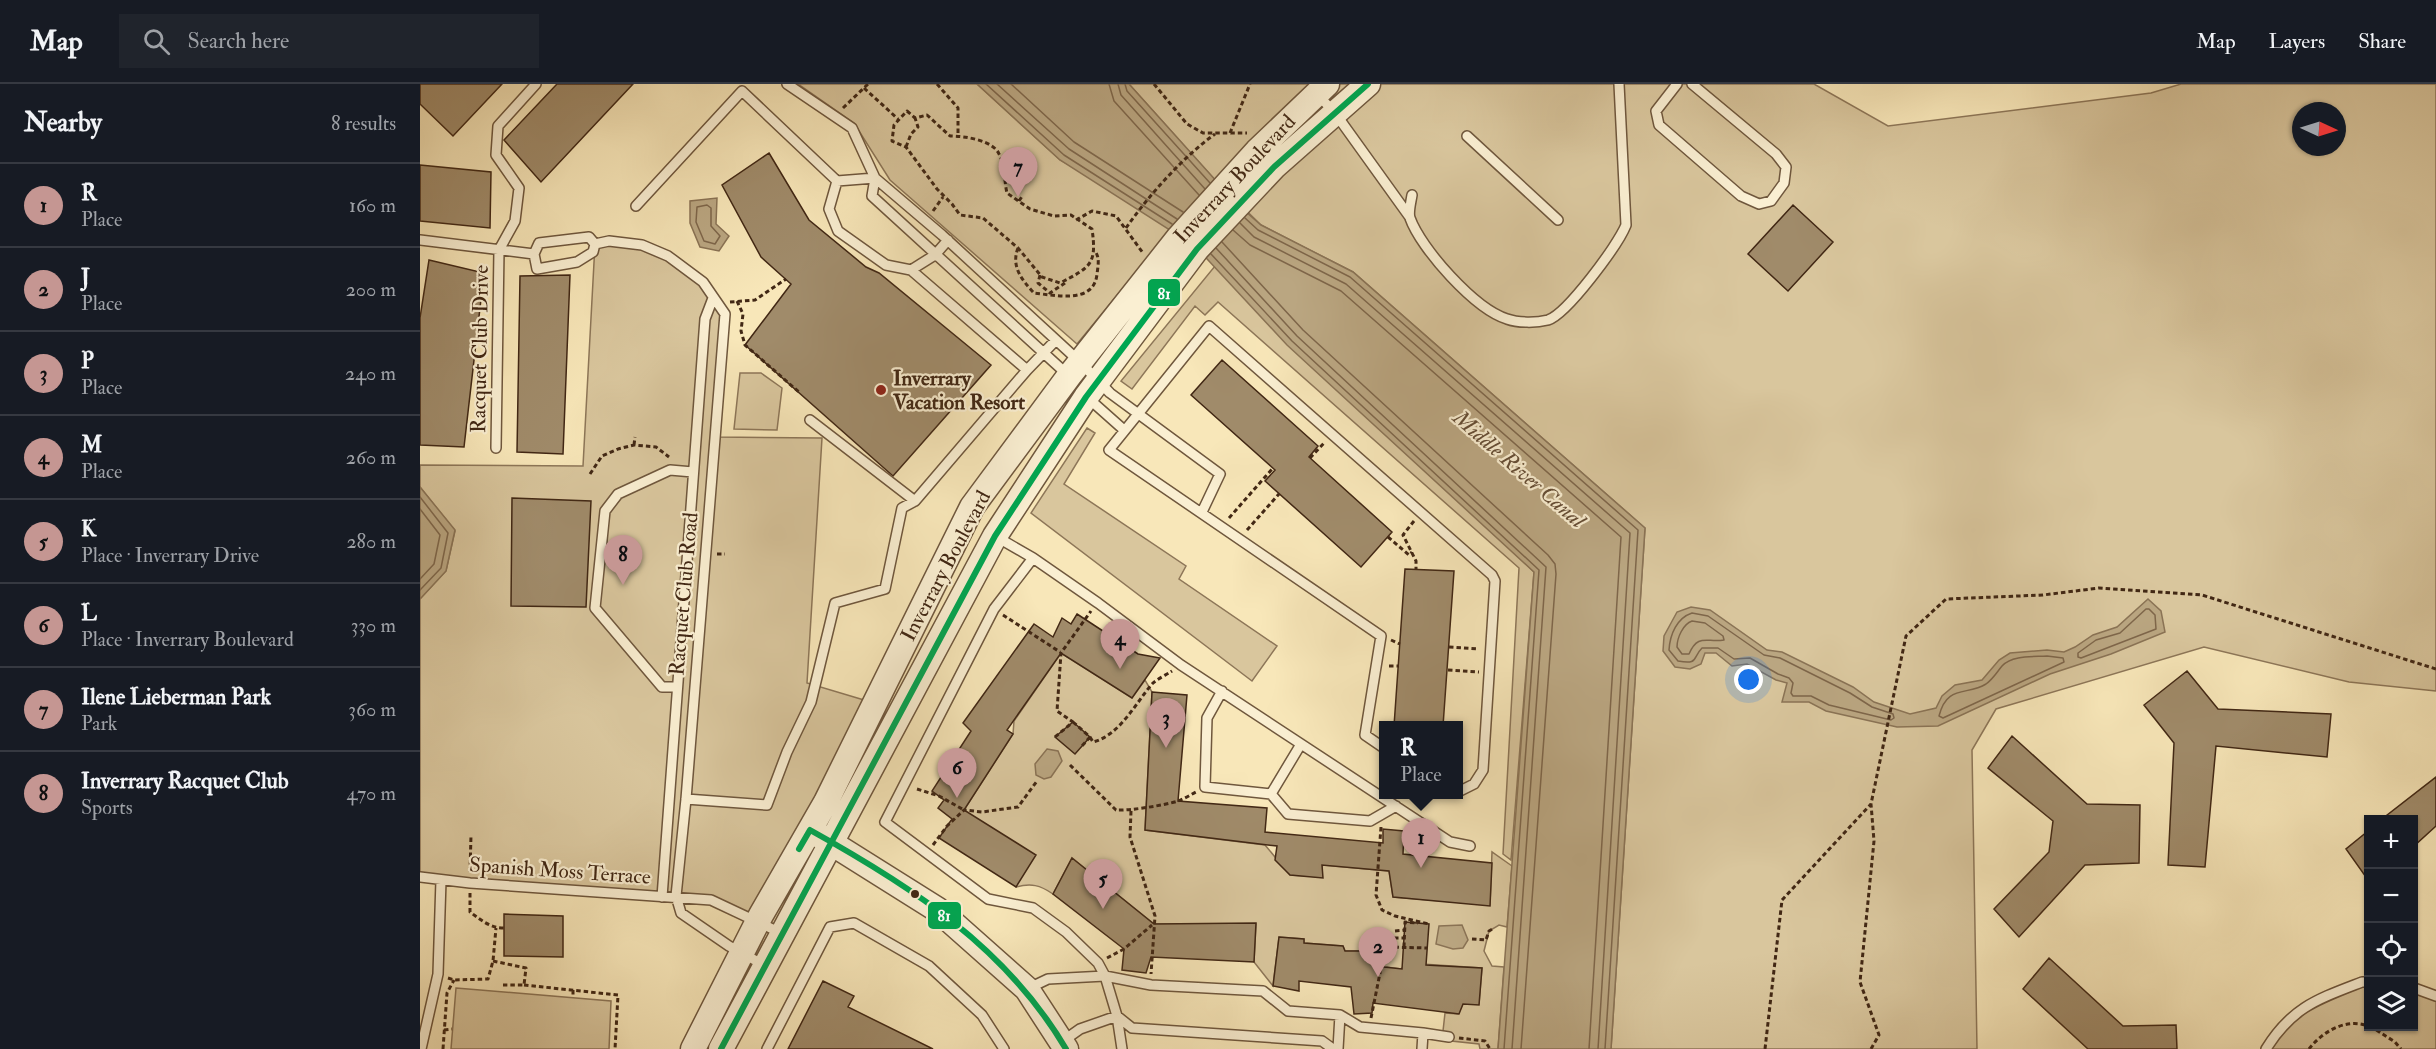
<!DOCTYPE html>
<html lang="en">
<head>
<meta charset="utf-8">
<style>
	:root { --surface:#171b24; --page:#20242c; --text:#f1f3f6; --muted:#9ea1a6; --line:#363941; --accent:#c59692 }
	body { margin:0; font-family:"IM FELL Double Pica",serif; background:var(--page); color:var(--text) }
	.controls { position:absolute; right:18px; bottom:18px; display:grid; overflow:hidden; border-radius:0px; box-shadow:0 2px 4px #0004 }
	.controls button { width:54px; height:54px; display:grid; place-items:center; padding:0; border:0; border-bottom:2px solid var(--line); background:var(--surface); color:var(--text); font:30px sans-serif }
	.compass { position:absolute; left:1872px; top:18px; width:54px; height:54px; border-radius:50%; background:var(--surface); box-shadow:0 2px 4px #0004; rotate:94deg }
	.you { position:absolute; left:1329px; top:596px; width:21px; height:21px; margin:-15px; border:4px solid #fff; border-radius:50%; background:#1a73e8; box-shadow:0 0 0 9px #1a73e833 }
	.badge { display:grid; place-items:center; width:39px; height:39px; border-radius:50%; background:var(--accent); color:#111; font-size:20px; font-weight:700 }
	.pin { position:absolute; translate:-50% -50px; filter:drop-shadow(0 2px 3px #0008) }
	.pin::after { content:''; position:absolute; top:32px; width:21px; height:18px; background:inherit; clip-path:polygon(0 0,100% 0,50% 100%) }
	.popup { position:absolute; left:959px; top:637px; width:84px; height:78px; box-sizing:border-box; display:grid; place-content:center; border-radius:0px; background:var(--surface); filter:drop-shadow(0 2px 4px #0005); font-size:20px; white-space:nowrap; color:var(--muted) }
	.popup b { font-size:22px; color:var(--text) }
	.popup::after { content:''; position:absolute; left:50%; top:100%; margin-left:-12px; border:12px solid transparent; border-top-color:var(--surface) }
	.list { margin:0; padding:0; list-style:none }
	h2 { display:flex; justify-content:space-between; align-items:center; height:78px; margin:0; padding:0 24px; font-size:26px }
	h2 small { font-size:20px; font-weight:400; color:var(--muted) }
	.list li { display:grid; grid-template-columns:39px 1fr auto; gap:18px; align-items:center; box-sizing:border-box; height:84px; padding:0 24px; border-top:2px solid var(--line) }
	.list b { display:block; font-size:22px; white-space:nowrap }
	.list p { margin:0; font-size:20px; white-space:nowrap; color:var(--muted) }
	.list em { font-size:20px; font-style:normal; color:var(--muted) }
	.icon { flex:none; width:33px; height:33px; fill:none; stroke:currentColor; stroke-width:2; stroke-linecap:round; stroke-linejoin:round }
	.map { position:relative; flex:none; width:2016px; height:965px; overflow:hidden }
	header { display:flex; align-items:center; gap:36px; box-sizing:border-box; height:84px; padding:0 30px; background:var(--surface); border-bottom:2px solid var(--line) }
	header strong { font-size:28px }
	nav { display:flex; gap:33px; margin-inline-start:auto; font-size:21px }
	.search { width:420px; height:54px; background:var(--page); display:flex; align-items:center; gap:15px; box-sizing:border-box; padding:0 21px; border-radius:0px; color:var(--muted); font-size:22px }
	main { display:flex }
	aside { flex:1; background:var(--surface) }
	.map>svg:first-child { display:block }
	.green { fill:#d9c69d; stroke:#8d7658; stroke-width:1.5; fill-rule:evenodd }
	.water { fill:#baa681; stroke:#8a7355; stroke-width:1.5 }
	.lines { fill:none; stroke-linecap:round; stroke-linejoin:round }
	.shore { stroke:#7e664a; stroke-width:1.5 }
	.building { fill:#a08b6a; stroke:#412714; stroke-width:1.5 }
	.service-casing { stroke:#6f573d; stroke-width:12 }
	.tertiary-casing { stroke:#6f573d; stroke-width:27 }
	.path { stroke:#412714; stroke-width:3; stroke-dasharray:4.5 3; stroke-linecap:butt }
	.service { stroke:#faefd2; stroke-width:9 }
	.tertiary { stroke:#faefd2; stroke-width:24 }
	.bus-1-casing { stroke:#faefd2; stroke-width:10 }
	.bus-1 { stroke:#00a651; stroke-width:6 }
	.poi-dot { fill:#8f2418; stroke:#faefd2; stroke-width:2 }
	.bus-dot { fill:#412714; stroke:#faefd2; stroke-width:2 }
	.labels { text-anchor:middle; dominant-baseline:central; stroke-width:4.5; stroke-linejoin:round; paint-order:stroke }
	.street-label { font-size:21px; fill:#412714; stroke:#faefd2 }
	.poi-label { font-size:21px; font-weight:bold; fill:#412714; stroke:#faefd2; text-anchor:start }
	.water-label { font-size:22px; font-style:italic; fill:#654d35; stroke:#faefd2 }
	.line-badge { stroke:#faefd2; stroke-width:2 }
	.badge-label { font-size:16px; text-anchor:middle; font-weight:bold; fill:#fff }
</style>
</head>
<body>
<header>
<strong>Map</strong>
<div class="search"><svg class="icon" aria-label="search" viewBox="0 0 24 24"><circle cx="10" cy="10" r="6"/><path d="M15 15l6 6"/></svg>Search here</div>
<nav><a>Map</a><a>Layers</a><a>Share</a></nav>
</header>
<main>
<aside>
<h2>Nearby<small>8 results</small></h2>
<ul class="list">
<li><span class="badge">1</span><div><b>R</b><p>Place</p></div><em>160 m</em></li>
<li><span class="badge">2</span><div><b>J</b><p>Place</p></div><em>200 m</em></li>
<li><span class="badge">3</span><div><b>P</b><p>Place</p></div><em>240 m</em></li>
<li><span class="badge">4</span><div><b>M</b><p>Place</p></div><em>260 m</em></li>
<li><span class="badge">5</span><div><b>K</b><p>Place · Inverrary Drive</p></div><em>280 m</em></li>
<li><span class="badge">6</span><div><b>L</b><p>Place · Inverrary Boulevard</p></div><em>330 m</em></li>
<li><span class="badge">7</span><div><b>Ilene Lieberman Park</b><p>Park</p></div><em>360 m</em></li>
<li><span class="badge">8</span><div><b>Inverrary Racquet Club</b><p>Sports</p></div><em>470 m</em></li>
</ul>
</aside>
<div class="map">
<svg width="2016" height="965" viewBox="0 0 2016 965">
	<rect width="100%" height="100%" fill="#f8e7b9"/>
	<filter id="stains"><feTurbulence type="fractalNoise" baseFrequency=".00333" numOctaves="4"/><feColorMatrix values="0 0 0 0 .2 0 0 0 0 .09 0 0 0 0 .02 0 0 0 .5 -.17"/></filter>
	<radialGradient id="worn" r=".72"><stop offset=".6" stop-color="#630" stop-opacity="0"/><stop offset="1" stop-color="#630" stop-opacity=".3"/></radialGradient>
	<path class="green" d="M 378,0 L 557,0 L 640,76 L 755,141 L 657,260 L 470,96 L 434,39 Z
		M 709,0 L 1394,0 L 1468,42 L 1731,9 L 1761,0 L 2016,0 L 2016,607 L 1929,598 L 1784,563 L 1576,625 L 1552,666 L 1557,965 L 1191,965 L 1225,444 L 933,188 L 841,141 L 795,96 ZM 1881,27 L 1917,27 L 1917,63 L 1881,63 Z
		M 175,160 L 222,161 L 283,198 L 305,230 L 295,353 L 402,354 L 387,599 L 444,616 L 396,712 L 327,833 L 291,816 L 0,793 L 0,515 L 26,487 L 35,447 L 0,403 L 0,381 L 163,382 Z
		M 795,182 L 1114,488 L 1091,776 L 1083,770 L 1099,484 L 798,218 L 785,231 L 775,222 L 712,305 L 701,297 Z
		M 320,289 L 341,289 L 362,304 L 357,346 L 314,345 Z
		M 667,344 L 675,349 L 644,400 L 766,482 L 759,495 L 857,562 L 832,597 L 611,429 Z
		M 641,569 L 712,614 L 725,596 L 732,608 L 725,746 L 845,761 L 870,791 L 902,793 L 902,781 L 969,787 L 973,813 L 1070,821 L 1072,768 L 1092,782 L 1087,843 L 1079,841 L 1069,847 L 1064,867 L 1072,882 L 1084,883 L 1078,965 L 1060,965 L 1059,960 L 1022,956 L 1025,929 L 1038,930 L 1043,920 L 1059,920 L 1062,884 L 987,879 L 981,885 L 967,883 L 965,889 L 955,889 L 956,873 L 948,872 L 948,867 L 925,867 L 923,862 L 884,859 L 884,855 L 859,853 L 853,902 L 834,878 L 836,840 L 734,840 L 652,774 L 633,810 C 620,801 611,799 596,803 L 544,726 L 593,650 L 594,637 Z
		M 1948,898 L 1948,942 L 1994,942 L 1994,904 L 2016,912 L 2016,965 L 1846,965 L 1894,917 Z
		M 36,904 L 191,917 L 189,965 L 31,965 Z"/>
	<path class="water" d="M 557,0 L 709,0 L 816,119 L 841,141 L 933,188 L 1225,444 L 1191,965 L 1078,965 L 1114,488 L 867,261 L 775,162 L 640,76 Z
		M 297,114 L 296,140 L 309,152 L 299,167 L 280,163 L 270,139 L 270,117 Z
		M 0,403 L 35,446 L 26,487 L 0,515 Z
		M 1728,515 L 1741,527 L 1745,548 L 1691,570 L 1630,590 L 1518,642 L 1477,643 L 1406,627 L 1389,618 L 1362,618 L 1367,599 L 1356,596 L 1327,580 L 1312,582 L 1296,569 L 1285,569 L 1281,580 L 1270,585 L 1255,583 L 1243,567 L 1244,552 L 1257,528 L 1271,523 L 1290,526 L 1347,566 L 1362,568 L 1433,603 L 1454,618 L 1490,630 L 1516,624 L 1522,612 L 1535,601 L 1562,596 L 1579,576 L 1590,569 L 1627,566 L 1644,568 L 1655,563 L 1673,551 L 1697,543 Z
		M 627,665 L 638,667 L 642,677 L 631,693 L 624,695 L 616,691 L 615,680 Z
		M 1042,841 L 1048,856 L 1043,864 L 1033,865 L 1016,860 L 1019,842 Z"/>
	<g class="lines">
		<path class="shore" d="M 566,0 L 644,71 L 752,140
			M 577,0 L 649,65 L 757,135
			M 591,0 L 654,58 L 763,128
			M 689,0 L 694,17 L 779,111
			M 698,0 L 701,11 L 785,105
			M 705,0 L 707,7 L 790,99
			M 287,121 L 291,124 L 291,142 L 300,152 L 295,160 L 284,157 L 276,138 L 277,123 Z
			M 825,134 L 838,146 L 930,193 L 1218,446 L 1185,965
			M 820,139 L 834,153 L 926,200 L 1210,449 L 1178,965
			M 813,146 L 830,161 L 921,207 L 1201,453 L 1169,965
			M 802,158 L 883,246 L 1128,471 L 1135,480 L 1136,490 L 1101,965
			M 796,164 L 877,252 L 1126,483 L 1092,965
			M 791,170 L 872,257 L 1119,486 L 1084,965
			M 0,413 L 28,449 L 21,484 L 0,506
			M 0,425 L 20,451 L 14,480 L 0,495
			M 1726,525 L 1729,525 L 1735,531 L 1736,545 L 1661,574 L 1658,573 L 1658,569 L 1676,556 L 1700,549 Z
			M 1272,529 L 1288,532 L 1344,571 L 1360,574 L 1430,609 L 1452,623 L 1473,630 L 1474,634 L 1471,636 L 1409,621 L 1391,612 L 1373,612 L 1371,609 L 1373,599 L 1369,594 L 1358,590 L 1330,574 L 1314,575 L 1298,564 L 1282,564 C 1272,574 1279,581 1258,577 L 1249,566 C 1250,550 1257,534 1272,529 Z
			M 1272,537 L 1285,539 L 1303,552 L 1304,556 C 1287,559 1278,549 1269,570 L 1262,570 L 1257,563 C 1257,554 1263,540 1272,537 Z
			M 1627,572 L 1643,574 L 1644,578 L 1523,634 L 1519,632 C 1527,600 1547,612 1566,600 C 1573,595 1577,588 1582,582 C 1592,571 1613,573 1627,572 Z"/>
	</g>
	<path class="building" d="M 0,0 L 82,0 L 33,52 L 0,20 Z
		M 137,0 L 213,0 L 121,98 L 84,56 Z
		M 349,69 L 389,136 L 446,183 L 459,189 L 571,281 L 473,392 L 325,261 L 371,200 L 341,173 L 302,101 Z
		M 0,81 L 71,88 L 70,144 L 0,137 Z
		M 1373,121 L 1413,158 L 1368,207 L 1328,170 Z
		M 9,176 L 64,189 L 44,363 L 0,361 L 0,234 Z
		M 150,191 L 143,370 L 97,368 L 100,192 Z
		M 802,276 L 898,362 L 889,373 L 972,448 L 941,483 L 845,397 L 855,386 L 771,311 Z
		M 92,414 L 171,417 L 166,523 L 91,522 Z
		M 985,485 L 1034,487 L 1023,642 L 974,642 Z
		M 657,530 L 718,570 L 740,574 L 712,614 L 641,569 L 587,646 L 593,650 L 544,726 L 616,771 L 596,803 L 519,754 L 532,735 L 518,724 L 524,716 L 512,707 L 551,647 L 543,639 L 614,540 L 633,553 L 642,534 L 651,540 Z
		M 1767,587 L 1798,625 L 1911,630 L 1907,673 L 1796,662 L 1785,783 L 1748,781 L 1754,659 L 1724,621 Z
		M 732,608 L 767,611 L 758,717 L 847,724 L 845,748 L 963,759 L 963,745 L 984,747 L 983,770 L 1072,779 L 1070,822 L 973,813 L 969,787 L 902,781 L 903,794 L 870,791 L 855,776 L 857,762 L 725,746 Z
		M 653,638 L 670,653 L 655,670 L 635,653 Z
		M 1592,652 L 1667,720 L 1720,721 L 1719,779 L 1665,781 L 1599,853 L 1574,825 L 1629,768 L 1633,737 L 1568,684 Z
		M 2016,693 L 2016,742 L 1994,762 L 1994,735 L 1962,735 Z
		M 1948,747 L 1948,796 L 1926,765 Z
		M 652,774 L 734,840 L 836,839 L 834,878 L 731,873 L 726,889 L 702,886 L 704,865 L 633,810 Z
		M 84,830 L 143,832 L 143,873 L 84,872 Z
		M 985,838 L 1009,840 L 1006,881 L 1062,884 L 1059,921 L 1043,920 L 1039,930 L 953,919 L 952,929 L 934,930 L 931,903 L 879,897 L 879,907 L 853,902 L 859,853 L 884,855 L 884,859 L 923,862 L 925,867 L 948,867 L 948,872 L 956,873 L 955,882 L 982,885 Z
		M 1629,874 L 1703,942 L 1756,941 L 1757,965 L 1668,965 L 1603,905 Z
		M 403,897 L 434,912 L 428,923 L 513,965 L 368,965 Z"/>
	<g class="lines">
		<g class="service-casing">
			<path id="service" d="M 367,0 L 432,44 L 455,94 L 522,151 L 660,278 L 690,309 L 800,390 L 782,428
				M 1257,0 L 1236,27 L 1239,41 L 1321,112 L 1339,120 L 1351,117 L 1364,99 L 1366,83 L 1356,70 L 1272,0
				M 897,10 L 915,29 L 989,132
				M 1047,52 L 1138,136
				M 455,94 L 452,112 L 649,292
				M 417,97 L 409,125 L 418,147 L 466,181 L 491,186 L 515,171 L 528,156
				M 992,111 C 991,118 988,128 990,134 C 1001,165 1055,225 1087,235 C 1098,239 1116,239 1128,236 C 1147,230 1198,161 1206,141 L 1199,0
				M 216,122 L 322,7 L 417,97 L 455,94
				M 169,153 L 175,160 L 173,168 L 157,178 L 117,185 L 114,170 L 119,159 Z
				M 0,156 L 114,170
				M 175,160 L 189,157 L 222,161 L 248,172 L 283,198 L 305,230 L 266,715 L 256,812 L 261,829 L 309,862 L 344,881
				M 607,286 L 636,256
				M 668,314 L 704,346
				M 390,336 L 495,417 L 607,286 L 491,186
				M 76,364 L 79,166 L 95,137 L 99,104 L 76,71 L 78,42 L 116,0
				M 575,452 L 613,474
				M 257,603 L 242,603 L 175,524 L 185,427 L 198,410 L 250,386 L 273,388
				M 802,607 L 787,634 L 785,703 L 851,710 L 881,660
				M 964,664 L 945,651 L 961,552 L 689,366 L 789,242 L 1072,491 L 1075,497 L 1063,686 L 1054,700 L 1038,708
				M 851,710 L 868,730 L 950,737 L 976,722
				M 266,715 L 347,721 L 367,668 L 391,618 L 415,519 L 465,505 L 482,424 L 495,417
				M 0,793 L 50,799 L 291,816 L 361,849
				M 242,813 L 285,235 L 293,214
				M 1994,904 L 2016,912
				M 607,905 L 628,895 L 685,892 L 731,901 L 843,907 L 868,927 L 920,931 L 940,943 L 1003,949 L 1002,965
				M 1003,949 L 1029,953
				M 643,957 L 660,945 L 697,932 L 712,944 L 902,957 L 913,965
				M 1,965 L 18,890 L 21,796
				M 347,965 L 410,843 L 434,839 L 509,882 L 562,931 L 584,965
				M 702,965 L 697,932 L 685,892 L 678,879 L 646,848 L 613,824 L 568,815 L 465,738 L 574,525 L 613,474 L 678,519 L 761,581 L 1030,758 L 1050,762
				M 918,965 L 920,931
				M 1846,965 C 1872,923 1898,915 1942,898 L 1948,898"/>
		</g>
		<g class="tertiary-casing">
			<path id="tertiary" d="M 397,750 L 518,826 L 607,905 L 646,965
				M 273,965 L 341,831 L 406,718 L 552,423 L 649,292 L 759,153 L 837,67 L 907,0
				M 301,965 L 575,452 L 666,313 L 777,165 L 854,83 L 948,0"/>
		</g>
		<path class="path" d="M 517,0 L 538,24 L 538,52
			M 734,0 L 767,40 L 783,49 L 827,49
			M 444,4 L 478,35
			M 423,24 L 448,0
			M 487,27 L 495,34 L 507,31 L 530,52 C 544,52 573,56 579,70 C 585,80 584,97 587,109 L 610,125 L 634,132 L 651,131 L 672,145 C 677,180 671,183 640,199 L 622,193 L 598,164 L 563,134 L 540,131 L 532,120 L 517,105 L 486,63 L 472,57 L 474,41 Z
			M 810,49 L 830,0
			M 486,63 L 491,50 L 498,43 L 495,34
			M 599,117 L 603,111
			M 513,127 L 523,113
			M 656,136 L 672,127 L 696,132 L 723,169
			M 706,144 C 729,111 763,73 795,50
			M 598,164 C 591,182 601,195 614,209 C 634,211 674,221 677,190 C 678,182 680,174 675,167
			M 620,191 L 618,199 L 630,209 L 645,199
			M 317,217 L 323,230 L 321,247 L 325,261 L 380,309
			M 310,218 L 335,216 L 366,195
			M 214,361 L 215,353
			M 890,374 L 905,358
			M 170,390 L 182,372 L 198,365 L 214,361 L 236,363 L 249,373
			M 809,434 L 853,384
			M 994,437 L 983,451 L 996,477 L 996,485
			M 827,446 L 859,410
			M 968,453 L 989,471 L 992,468
			M 297,470 L 305,470
			M 583,531 L 640,568
			M 971,556 L 980,560
			M 1029,563 L 1058,565
			M 969,582 L 979,582
			M 1028,586 L 1059,588
			M 653,638 L 670,653 L 662,662
			M 635,653 L 653,638 L 637,627 L 641,569 L 671,527
			M 670,653 L 673,658 C 700,651 715,620 732,600 C 737,595 746,591 752,587
			M 650,681 L 696,726 C 709,727 746,721 758,717 C 764,715 770,711 776,708
			M 497,705 L 519,712 L 544,726
			M 711,727 L 710,753 L 735,832 L 731,890
			M 961,743 L 956,811 L 962,826 L 975,832 L 1009,840
			M 513,761 L 527,742 L 544,726 L 562,728 L 598,723 L 617,697
			M 50,788 L 51,751
			M 50,809 L 50,828 C 61,836 70,844 84,844
			M 975,847 L 985,846
			M 974,854 L 984,854
			M 1052,855 L 1066,856 L 1069,847 L 1074,844
			M 984,863 L 985,838 L 998,839
			M 687,874 L 704,865 L 732,841
			M 73,877 L 106,884 L 104,901 L 83,901
			M 28,894 L 34,896 L 68,895 L 73,877 L 76,844
			M 104,901 L 198,911 L 195,965
			M 153,906 L 153,913
			M 951,934 L 960,889 L 960,870 L 966,863 L 1007,864
			M 1950,942 L 1975,958 L 1981,965
			M 24,946 L 32,945
			M 1039,954 L 1065,957 L 1070,965
			M 23,965 L 27,909 L 34,896
			M 1345,965 L 1362,816 L 1451,720
			M 1451,965 L 1459,951 L 1440,898 L 1454,757 L 1451,720 L 1486,552 L 1526,515 L 1623,511 L 1679,504 L 1782,511 L 2016,585
			M 1889,965 C 1903,947 1926,934 1948,942"/>
		<use href="#service" class="service"/>
		<use href="#tertiary" class="tertiary"/>
		<g class="bus-1-casing">
			<path id="bus-1" d="M 379,765 L 390,746 C 491,802 586,863 646,965
				M 301,965 L 575,452 L 666,313 L 777,165 L 854,83 L 948,0"/>
		</g>
		<use href="#bus-1" class="bus-1"/>
	</g>
	<circle class="poi-dot" cx="461" cy="306" r="6"/>
	<circle class="bus-dot" cx="495" cy="810" r="5"/>
	<g class="labels">
		<g class="street-label">
			<text transform="translate(815 95) rotate(-47)">Inverrary Boulevard</text>
			<text transform="translate(60 265) rotate(-89)">Racquet Club Drive</text>
			<text transform="translate(526 482) rotate(-62)">Inverrary Boulevard</text>
			<text transform="translate(264 510) rotate(-85)">Racquet Club Road</text>
			<text transform="translate(140 787) rotate(4)">Spanish Moss Terrace</text>
		</g>
		<g class="poi-label">
			<text x="473" y="294">Inverrary<tspan x="473" dy="24">Vacation Resort</tspan></text>
		</g>
		<g class="water-label">
			<text transform="translate(1099 385) rotate(41)">Middle River Canal</text>
		</g>
	</g>
	<g class="line-badge">
		<rect x="727" y="194" width="34" height="29" rx="6" fill="#00a651"/>
		<rect x="507" y="817" width="35" height="29" rx="6" fill="#00a651"/>
	</g>
	<g class="badge-label">
		<text x="744" y="215">81</text>
		<text x="524" y="837">81</text>
	</g>
	<rect width="100%" height="100%" filter="url(#stains)"/>
	<rect width="100%" height="100%" fill="url(#worn)"/>
</svg>
<div class="controls">
<button>+</button>
<button>−</button>
<button><svg class="icon" aria-label="locate" viewBox="0 0 24 24"><circle cx="12" cy="12" r="6"/><path d="M12 2v4M12 18v4M2 12h4M18 12h4"/></svg></button>
<button><svg class="icon" aria-label="layers" viewBox="0 0 24 24"><path d="M12 4l9 5-9 5-9-5zM3 14l9 5 9-5"/></svg></button>
</div>
<svg class="compass" viewBox="-18 -18 36 36"><path d="M0-13l5 13h-10z" fill="#e53935"/><path d="M0 13l5-13h-10z" fill="#9ea1a6"/></svg>
<div class="you"></div>
<div class="pin badge" style="left:1001px;top:784px">1</div>
<div class="popup"><b>R</b>Place</div>
<div class="pin badge" style="left:958px;top:893px">2</div>
<div class="pin badge" style="left:746px;top:664px">3</div>
<div class="pin badge" style="left:700px;top:585px">4</div>
<div class="pin badge" style="left:683px;top:825px">5</div>
<div class="pin badge" style="left:537px;top:714px">6</div>
<div class="pin badge" style="left:598px;top:113px">7</div>
<div class="pin badge" style="left:203px;top:501px">8</div>
</div>
</main>
</body>
</html>
